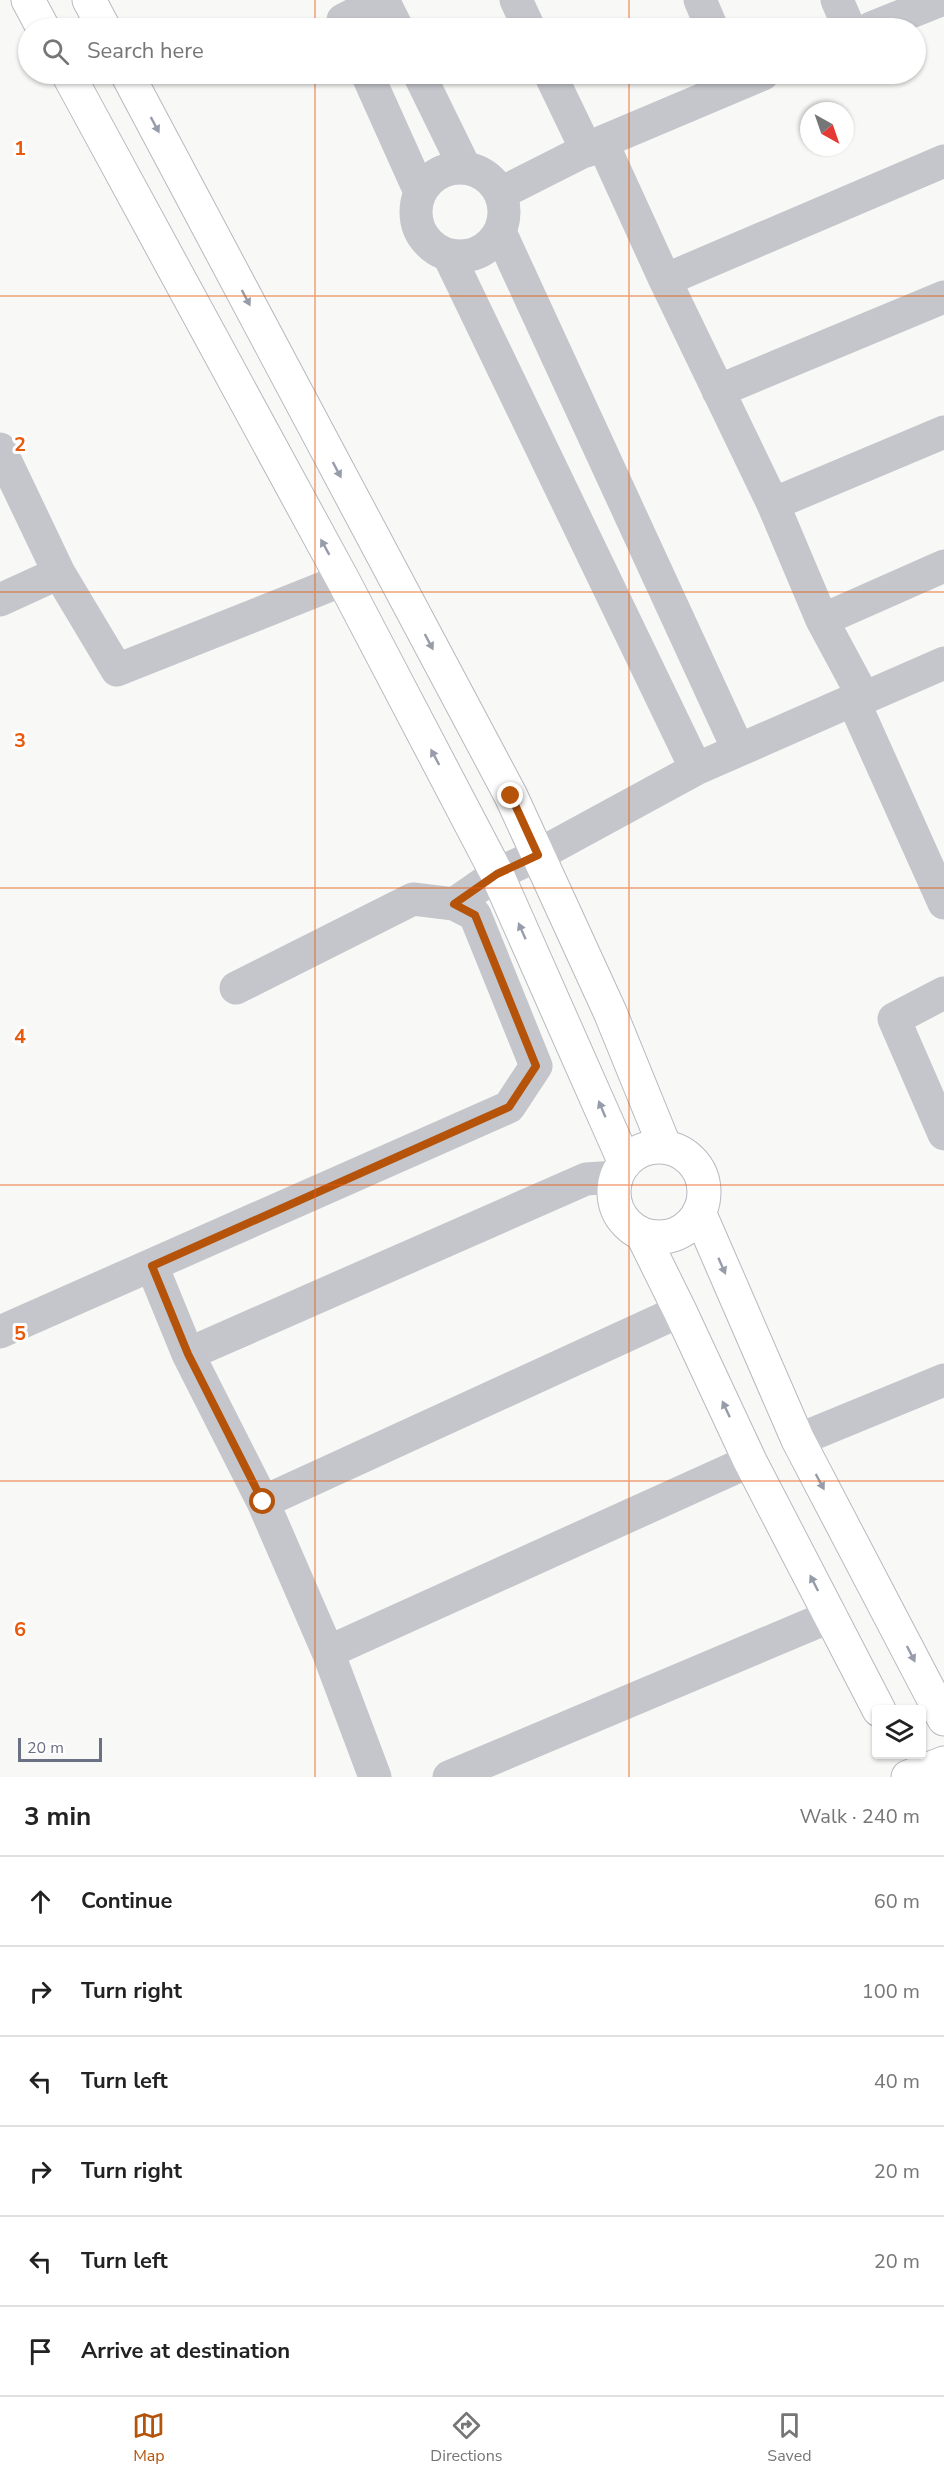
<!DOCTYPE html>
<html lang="en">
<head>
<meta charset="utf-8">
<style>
	:root { --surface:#fff; --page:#f6f6f6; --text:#222; --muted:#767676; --line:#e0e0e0; --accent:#b45309 }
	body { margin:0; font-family:"Nunito Sans",sans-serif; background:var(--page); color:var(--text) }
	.controls { position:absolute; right:18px; bottom:18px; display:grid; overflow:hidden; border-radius:6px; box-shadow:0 2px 4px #0004 }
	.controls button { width:54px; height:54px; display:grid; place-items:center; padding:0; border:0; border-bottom:2px solid var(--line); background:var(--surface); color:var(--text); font:30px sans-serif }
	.compass { position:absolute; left:800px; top:102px; width:54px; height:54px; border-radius:50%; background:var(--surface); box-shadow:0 2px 4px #0004; rotate:140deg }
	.scale { position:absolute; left:18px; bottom:15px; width:84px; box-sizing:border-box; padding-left:6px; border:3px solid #6a7185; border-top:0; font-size:16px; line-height:21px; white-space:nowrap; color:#6a7185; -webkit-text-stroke:4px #fff; paint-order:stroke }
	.stop { position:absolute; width:18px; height:18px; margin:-14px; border:4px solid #b45309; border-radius:50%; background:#fff }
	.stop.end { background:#b45309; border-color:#fff; box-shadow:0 2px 6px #0008 }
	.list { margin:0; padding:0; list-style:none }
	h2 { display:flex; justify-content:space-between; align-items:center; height:78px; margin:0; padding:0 24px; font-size:26px }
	h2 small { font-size:20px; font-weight:400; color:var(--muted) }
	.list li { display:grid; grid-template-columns:39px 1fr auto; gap:18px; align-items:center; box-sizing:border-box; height:90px; padding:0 24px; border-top:2px solid var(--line) }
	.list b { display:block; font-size:22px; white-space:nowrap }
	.list em { font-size:20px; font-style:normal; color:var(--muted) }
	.icon { flex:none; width:33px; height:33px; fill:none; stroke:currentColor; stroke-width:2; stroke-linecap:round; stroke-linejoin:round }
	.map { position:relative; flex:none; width:944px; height:1777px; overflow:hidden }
	.search { position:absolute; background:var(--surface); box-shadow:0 2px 4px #0004; left:18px; right:18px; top:18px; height:66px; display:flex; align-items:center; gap:15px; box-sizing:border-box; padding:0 21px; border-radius:33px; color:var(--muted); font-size:22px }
	.sheet { height:618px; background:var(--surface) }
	nav { display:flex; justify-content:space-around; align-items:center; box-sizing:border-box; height:84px; border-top:2px solid var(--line); background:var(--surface); font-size:16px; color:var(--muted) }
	nav a { display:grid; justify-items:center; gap:3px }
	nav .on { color:var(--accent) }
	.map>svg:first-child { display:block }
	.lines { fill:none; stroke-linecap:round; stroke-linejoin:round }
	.secondary-casing { stroke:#b7b9bf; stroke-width:35 }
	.street { stroke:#c4c6cb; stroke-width:33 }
	.secondary { stroke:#fff; stroke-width:33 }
	.oneway { fill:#979caa }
	.route { stroke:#b45309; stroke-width:8 }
	.grid { fill:none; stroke:#e8590c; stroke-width:1.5; stroke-opacity:0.55 }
	.grid-label { font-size:20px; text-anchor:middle; font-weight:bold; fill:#e8590c; stroke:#fff; stroke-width:6; stroke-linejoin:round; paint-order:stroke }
</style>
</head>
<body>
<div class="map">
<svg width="944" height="1777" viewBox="0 0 944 1777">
	<rect width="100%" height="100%" fill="#f8f9f6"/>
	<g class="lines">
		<g class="secondary-casing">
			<path id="secondary" d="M 28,0 L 43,28
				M 89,0 L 104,28
				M 68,74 L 343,580 L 497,874 L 625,1163
				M 127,74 L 511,796 L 610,1012 L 665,1147
				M614 1192a45 45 0 1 1 90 0a45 45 0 1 1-90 0Z
				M 699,1212 L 798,1440 L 944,1719
				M 642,1234 L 680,1311 L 750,1461 L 879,1710
				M 908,1777 L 944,1763"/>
		</g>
		<path class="street" d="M 383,0 L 397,28
			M 516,0 L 529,28
			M 700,0 L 712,28
			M 837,0 L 849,28
			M 347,28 L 343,20 L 382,0
			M 871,28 L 941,0
			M 367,74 L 420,192
			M 419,74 L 465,168
			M 550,74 L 587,151
			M 602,142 L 665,280 L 773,504 L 822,620 L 864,698
			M416 212a44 44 0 1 1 88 0a44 44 0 1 1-88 0Z
			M 501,193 L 602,142 L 763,74
			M 500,232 L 738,749
			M 449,256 L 696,769
			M 665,280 L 944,161
			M 718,391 L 944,297
			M 0,449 L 59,573 L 117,670 L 343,580
			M 773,504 L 944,432
			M 0,600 L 59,573
			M 822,620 L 944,566
			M 853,700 L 944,903
			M 454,904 L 497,874 L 538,855 L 696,769 L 853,700 L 864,698 L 944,663
			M 944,993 L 894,1019 L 944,1134
			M 152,1266 L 188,1354 L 263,1502 L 328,1652 L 375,1777
			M 0,1332 L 509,1107 L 536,1066 L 475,915 L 454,904 L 413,899 L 236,988
			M 188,1354 L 586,1179 L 617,1177
			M 798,1440 L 944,1380
			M 263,1502 L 680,1311
			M 328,1652 L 750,1461
			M 449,1777 L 831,1616"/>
		<use href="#secondary" class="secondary"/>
	</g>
	<defs><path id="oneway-solid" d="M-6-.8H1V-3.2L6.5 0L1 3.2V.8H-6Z" transform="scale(1.5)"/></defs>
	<g class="oneway">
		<use href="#oneway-solid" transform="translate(155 125) rotate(62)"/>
		<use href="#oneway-solid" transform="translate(246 298) rotate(62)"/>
		<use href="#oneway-solid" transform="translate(337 470) rotate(62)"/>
		<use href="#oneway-solid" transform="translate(325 547) rotate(-119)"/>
		<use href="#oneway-solid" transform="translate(429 642) rotate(62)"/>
		<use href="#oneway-solid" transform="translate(435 757) rotate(-118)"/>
		<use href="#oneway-solid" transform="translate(522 931) rotate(-114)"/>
		<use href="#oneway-solid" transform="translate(602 1109) rotate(-113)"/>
		<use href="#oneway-solid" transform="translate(722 1266) rotate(66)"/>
		<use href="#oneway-solid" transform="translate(726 1409) rotate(-115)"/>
		<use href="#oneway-solid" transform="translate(820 1482) rotate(62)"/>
		<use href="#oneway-solid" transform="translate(814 1583) rotate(-117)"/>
		<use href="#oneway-solid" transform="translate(911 1654) rotate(63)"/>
	</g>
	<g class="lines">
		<path class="route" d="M 263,1502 L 188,1354 L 152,1266 L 509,1107 L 536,1066 L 475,915 L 454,904 L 497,874 L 538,855 L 511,796"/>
	</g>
	<path class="grid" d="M 315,0 L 315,28M 629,0 L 629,28M 315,74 L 315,1777M 629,74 L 629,1777M 0,296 L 944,296M 0,592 L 944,592M 0,888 L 944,888M 0,1185 L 944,1185M 0,1481 L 944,1481"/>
	<g class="grid-label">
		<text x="20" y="155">1</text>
		<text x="20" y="451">2</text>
		<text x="20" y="747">3</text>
		<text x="20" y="1043">4</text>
		<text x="20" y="1340">5</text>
		<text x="20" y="1636">6</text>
	</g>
</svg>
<div class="controls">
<button><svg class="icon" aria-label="layers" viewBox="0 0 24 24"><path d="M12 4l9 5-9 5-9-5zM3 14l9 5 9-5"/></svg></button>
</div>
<svg class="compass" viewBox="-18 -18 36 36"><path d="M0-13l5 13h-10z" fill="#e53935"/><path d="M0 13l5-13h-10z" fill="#767676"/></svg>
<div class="scale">20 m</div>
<div class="stop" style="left:263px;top:1502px"></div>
<div class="stop end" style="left:511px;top:796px"></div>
<div class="search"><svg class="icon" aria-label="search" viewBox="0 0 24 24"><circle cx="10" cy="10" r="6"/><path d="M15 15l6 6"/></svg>Search here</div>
</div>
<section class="sheet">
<h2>3 min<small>Walk · 240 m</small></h2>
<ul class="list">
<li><svg class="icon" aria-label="ahead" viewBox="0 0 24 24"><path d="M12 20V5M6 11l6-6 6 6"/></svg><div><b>Continue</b></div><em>60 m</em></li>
<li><svg class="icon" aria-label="right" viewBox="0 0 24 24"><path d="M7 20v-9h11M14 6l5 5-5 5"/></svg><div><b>Turn right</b></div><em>100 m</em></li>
<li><svg class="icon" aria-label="left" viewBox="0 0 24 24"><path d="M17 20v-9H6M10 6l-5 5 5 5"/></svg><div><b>Turn left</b></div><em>40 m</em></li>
<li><svg class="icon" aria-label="right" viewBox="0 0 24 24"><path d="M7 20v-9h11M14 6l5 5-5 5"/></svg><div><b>Turn right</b></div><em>20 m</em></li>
<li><svg class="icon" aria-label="left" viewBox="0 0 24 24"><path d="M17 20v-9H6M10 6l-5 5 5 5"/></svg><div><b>Turn left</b></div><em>20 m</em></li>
<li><svg class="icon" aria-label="arrive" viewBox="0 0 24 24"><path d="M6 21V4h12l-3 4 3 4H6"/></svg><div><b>Arrive at destination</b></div></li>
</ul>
</section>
<nav>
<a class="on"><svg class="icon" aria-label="map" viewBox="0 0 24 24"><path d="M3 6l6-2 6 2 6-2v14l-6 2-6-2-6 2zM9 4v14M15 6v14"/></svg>Map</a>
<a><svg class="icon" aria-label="directions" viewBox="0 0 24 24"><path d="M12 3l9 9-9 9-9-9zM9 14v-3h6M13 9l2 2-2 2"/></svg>Directions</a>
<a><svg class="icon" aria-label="saved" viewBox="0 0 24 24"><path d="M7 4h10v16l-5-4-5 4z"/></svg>Saved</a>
</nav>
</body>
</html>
